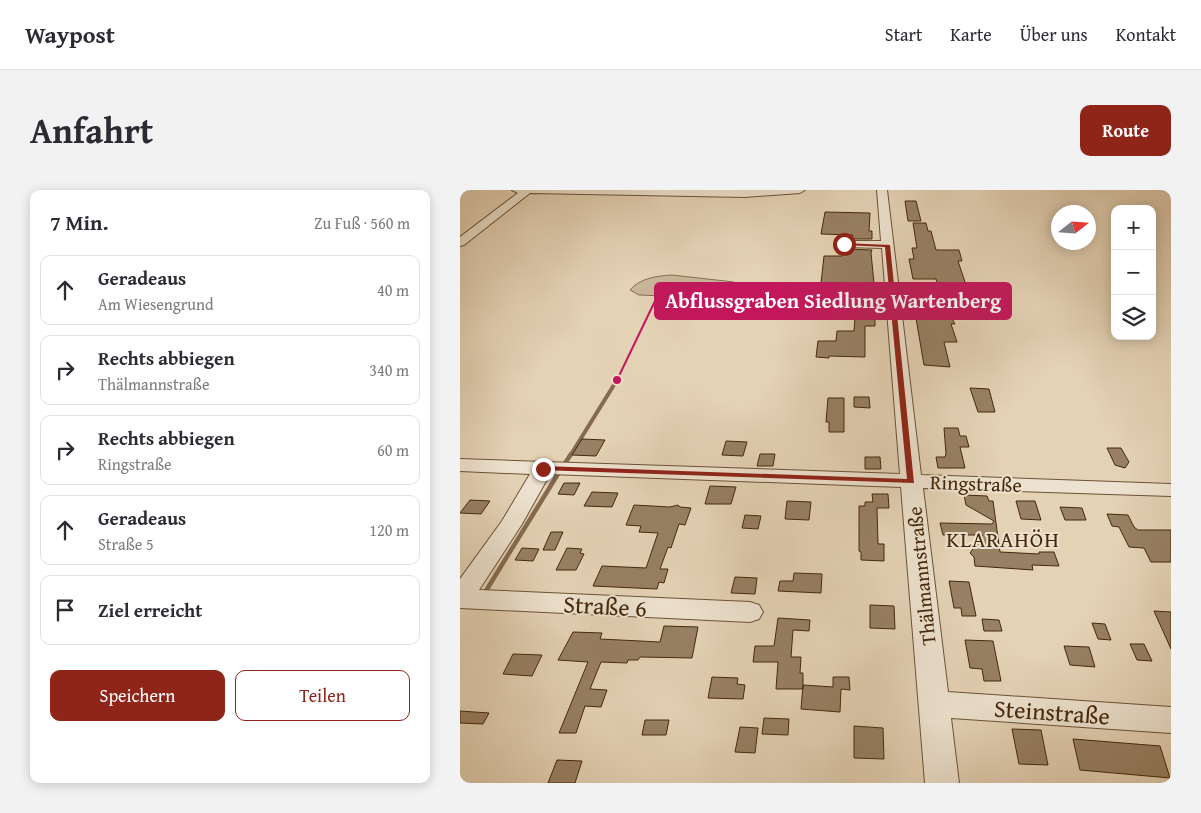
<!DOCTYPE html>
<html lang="de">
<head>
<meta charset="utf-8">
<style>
	:root { --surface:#fff; --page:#f2f2f3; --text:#2b2b33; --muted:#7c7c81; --line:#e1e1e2; --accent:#8f2418 }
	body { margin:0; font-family:"Gentium Book Plus",serif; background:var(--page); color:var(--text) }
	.controls { position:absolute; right:15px; top:15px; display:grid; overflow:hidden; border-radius:10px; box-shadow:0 2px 12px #0003 }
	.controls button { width:45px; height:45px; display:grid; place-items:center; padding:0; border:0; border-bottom:1px solid var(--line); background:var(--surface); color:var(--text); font:25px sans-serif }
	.compass { position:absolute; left:591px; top:15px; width:45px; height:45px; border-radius:50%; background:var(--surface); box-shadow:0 2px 12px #0003; rotate:73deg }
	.stop { position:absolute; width:15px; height:15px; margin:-11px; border:4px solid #8f2418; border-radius:50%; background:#fff }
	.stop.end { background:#8f2418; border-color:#fff; box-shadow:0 1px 5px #0008 }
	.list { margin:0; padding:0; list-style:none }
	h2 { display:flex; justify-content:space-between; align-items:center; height:65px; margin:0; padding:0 20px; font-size:21px }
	h2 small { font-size:16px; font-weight:400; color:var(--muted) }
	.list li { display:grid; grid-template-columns:32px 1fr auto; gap:15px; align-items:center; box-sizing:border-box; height:70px; margin:0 10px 10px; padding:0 10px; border:1px solid var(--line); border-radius:10px }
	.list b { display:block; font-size:19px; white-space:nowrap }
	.list p { margin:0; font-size:16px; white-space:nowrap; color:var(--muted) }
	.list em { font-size:16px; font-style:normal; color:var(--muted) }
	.actions { display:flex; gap:10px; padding:15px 20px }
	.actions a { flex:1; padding:11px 0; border:1px solid var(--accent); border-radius:10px; text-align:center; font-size:18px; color:var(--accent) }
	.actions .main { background:var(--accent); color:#fff }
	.icon { flex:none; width:28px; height:28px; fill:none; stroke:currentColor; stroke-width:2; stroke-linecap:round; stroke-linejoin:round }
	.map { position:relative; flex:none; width:711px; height:593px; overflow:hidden; border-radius:10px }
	header { display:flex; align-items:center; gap:30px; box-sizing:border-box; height:70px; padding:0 25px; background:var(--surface); border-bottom:1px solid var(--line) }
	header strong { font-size:24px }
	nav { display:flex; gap:28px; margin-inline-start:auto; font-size:18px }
	.intro { display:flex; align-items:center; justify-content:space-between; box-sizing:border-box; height:120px; padding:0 30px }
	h1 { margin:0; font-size:35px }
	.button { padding:12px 22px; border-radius:10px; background:var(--accent); color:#fff; font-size:18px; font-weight:700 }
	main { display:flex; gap:30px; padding:0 30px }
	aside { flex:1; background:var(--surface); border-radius:10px; box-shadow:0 2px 12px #0003 }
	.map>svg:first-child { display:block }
	.green { fill:#c9b598; stroke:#866e52 }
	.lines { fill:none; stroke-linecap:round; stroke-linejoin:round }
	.stream-far1 { stroke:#846b4e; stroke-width:4 }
	.stream { stroke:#846b4e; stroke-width:4.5 }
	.building { fill:#978063; stroke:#44280b }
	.minor-casing { stroke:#6c5236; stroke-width:2 }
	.minor { fill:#ede2cf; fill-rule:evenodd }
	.route { fill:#8f2418 }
	.labels { text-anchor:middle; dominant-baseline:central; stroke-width:4; stroke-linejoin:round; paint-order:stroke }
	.street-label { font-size:20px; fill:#44280b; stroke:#ede2cf }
	.quarter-label { font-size:22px; letter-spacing:1px; fill:#44280b; stroke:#ede2cf }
	.near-street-label { font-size:24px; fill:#44280b; stroke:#ede2cf }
	.leader { fill:none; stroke:#c2185b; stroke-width:2 }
	.callout-dot { fill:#c2185b; stroke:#ede2cf; stroke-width:2 }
	.callout { fill:#c2185b; stroke:#c2185b; stroke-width:2 }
	.callout-label { font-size:21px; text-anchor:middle; font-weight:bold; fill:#fff }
</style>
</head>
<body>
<header>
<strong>Waypost</strong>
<nav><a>Start</a><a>Karte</a><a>Über uns</a><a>Kontakt</a></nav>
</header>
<div class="intro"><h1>Anfahrt</h1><a class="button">Route</a></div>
<main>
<aside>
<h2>7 Min.<small>Zu Fuß · 560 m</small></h2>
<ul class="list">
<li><svg class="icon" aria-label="ahead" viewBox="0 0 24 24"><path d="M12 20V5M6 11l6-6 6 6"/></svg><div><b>Geradeaus</b><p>Am Wiesengrund</p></div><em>40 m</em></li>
<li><svg class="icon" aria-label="right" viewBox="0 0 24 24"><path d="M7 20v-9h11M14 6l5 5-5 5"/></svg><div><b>Rechts abbiegen</b><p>Thälmannstraße</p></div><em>340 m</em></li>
<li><svg class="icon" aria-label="right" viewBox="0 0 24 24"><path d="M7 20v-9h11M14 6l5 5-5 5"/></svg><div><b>Rechts abbiegen</b><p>Ringstraße</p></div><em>60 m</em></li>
<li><svg class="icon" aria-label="ahead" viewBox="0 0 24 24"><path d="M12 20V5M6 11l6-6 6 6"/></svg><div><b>Geradeaus</b><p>Straße 5</p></div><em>120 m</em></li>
<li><svg class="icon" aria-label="arrive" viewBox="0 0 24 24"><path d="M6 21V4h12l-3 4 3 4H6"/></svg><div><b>Ziel erreicht</b></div></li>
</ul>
<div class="actions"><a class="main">Speichern</a><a>Teilen</a></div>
</aside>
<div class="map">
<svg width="711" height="593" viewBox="0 0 711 593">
	<rect width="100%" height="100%" fill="#e4d2b5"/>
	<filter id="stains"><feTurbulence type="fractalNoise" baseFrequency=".004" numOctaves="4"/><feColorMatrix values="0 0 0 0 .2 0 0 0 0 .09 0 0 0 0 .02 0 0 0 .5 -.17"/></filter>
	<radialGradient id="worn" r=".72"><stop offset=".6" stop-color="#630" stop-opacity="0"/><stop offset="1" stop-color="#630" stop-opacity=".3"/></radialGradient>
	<path class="green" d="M 212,85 L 274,92 L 282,106 L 277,109 L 179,105 L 170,100 C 180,88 197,86 212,85 Z"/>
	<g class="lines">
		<path class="stream-far1" d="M 110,266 L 157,190"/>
		<path class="stream" d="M 104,275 L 111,264
			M 24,404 L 98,284"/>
	</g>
	<path class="building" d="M 445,11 L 456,11 L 461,31 L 448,31 Z
		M 365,22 L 410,23 L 409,41 L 412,41 L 412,49 L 391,49 L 393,45 L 361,44 Z
		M 453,33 L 466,33 L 468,41 L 471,41 L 476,60 L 499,60 L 502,71 L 498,71 L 508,101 L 479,100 L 476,89 L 453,89 L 449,69 L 454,69 L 452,58 L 457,58 Z
		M 386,59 L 412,60 L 411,63 L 414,93 L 418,93 L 419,110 L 416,110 L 417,115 L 415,115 L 415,136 L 405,136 L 405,167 L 369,166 L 369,168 L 356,167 L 358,151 L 376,151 L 377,141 L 394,141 L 396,113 L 358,112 L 359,104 L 356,104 L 358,93 L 361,93 L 364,66 L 382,66 Z
		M 453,111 L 481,111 L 483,123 L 489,123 L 495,134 L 491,134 L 497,152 L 484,152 L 490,177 L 464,175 Z
		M 510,198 L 529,199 L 535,222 L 518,222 Z
		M 394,207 L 409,207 L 410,218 L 394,217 Z
		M 368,208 L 384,208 L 384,242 L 369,242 L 369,232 L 366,232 Z
		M 484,238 L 498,238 L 500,246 L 506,246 L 509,257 L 500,257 L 505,278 L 478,278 L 476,267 L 485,267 L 486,264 Z
		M 122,249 L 145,250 L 136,266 L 112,265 Z
		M 266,251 L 287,252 L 283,266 L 262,265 Z
		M 647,258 L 661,258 L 669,272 L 665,278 L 655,275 Z
		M 300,264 L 315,264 L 313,276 L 297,276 Z
		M 405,267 L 420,267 L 421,279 L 405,279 Z
		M 104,293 L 120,293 L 114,305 L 98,304 Z
		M 250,296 L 276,297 L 271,314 L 245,314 Z
		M 132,302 L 158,303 L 152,317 L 124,316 Z
		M 412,304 L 428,304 L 429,318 L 417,318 L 418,354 L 424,354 L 424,371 L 401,370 L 401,362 L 399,361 L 399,316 L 405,316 L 405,312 L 413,312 Z
		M 504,305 L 527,306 L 529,311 L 533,311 L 540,362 L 579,364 L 579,362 L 594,362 L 599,376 L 572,375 L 573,380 L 515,376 L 514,367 L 510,363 L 523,345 L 483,345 L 480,333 L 532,334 L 534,331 L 506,315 Z
		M 10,310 L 30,311 L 21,324 L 0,323 Z
		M 327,311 L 351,312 L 349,330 L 325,329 Z
		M 556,311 L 575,311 L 581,330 L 561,329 Z
		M 174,315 L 210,317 L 218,315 L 220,317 L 231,318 L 225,335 L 219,334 L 211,358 L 208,357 L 200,379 L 208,379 L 204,393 L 199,392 L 197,399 L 133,396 L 142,376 L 186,378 L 198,343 L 179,342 L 181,336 L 166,335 Z
		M 600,317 L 622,318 L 626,330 L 605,330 Z
		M 647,324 L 668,325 L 674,337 L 678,340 L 711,340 L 711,372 L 691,372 L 684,358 L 669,357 L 659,337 L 652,336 Z
		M 285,325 L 301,326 L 298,339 L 282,338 Z
		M 91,342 L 103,342 L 95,360 L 83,360 Z
		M 62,358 L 79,359 L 73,371 L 55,370 Z
		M 107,358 L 122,359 L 120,363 L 124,364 L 116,380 L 96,380 Z
		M 334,383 L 362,384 L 361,403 L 318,401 L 320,391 L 333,391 Z
		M 275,387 L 297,388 L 295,404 L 271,403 Z
		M 489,391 L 509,392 L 516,426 L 502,426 L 501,418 L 494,418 Z
		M 410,415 L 434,416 L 435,439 L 410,438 Z
		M 694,421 L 711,422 L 711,459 Z
		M 318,428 L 350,430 L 349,441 L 333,440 L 331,467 L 341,467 L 340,483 L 343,483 L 343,499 L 316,499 L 318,472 L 293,472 L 295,456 L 314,456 Z
		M 522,429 L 539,430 L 542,441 L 524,441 Z
		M 632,433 L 645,434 L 651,450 L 638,449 Z
		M 204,436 L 238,437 L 232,468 L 180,467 L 178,470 L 168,470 L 167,473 L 141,472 L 130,499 L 147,500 L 141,517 L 125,516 L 116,543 L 99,543 L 128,472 L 98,470 L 113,442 L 142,443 L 140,449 L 200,452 Z
		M 505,450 L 533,451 L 541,491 L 524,491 L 522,479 L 510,478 Z
		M 670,454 L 684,454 L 692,471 L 677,470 Z
		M 604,456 L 629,457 L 635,477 L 610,475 Z
		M 53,464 L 82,465 L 72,486 L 43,484 Z
		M 252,487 L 278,488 L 277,494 L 285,495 L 283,509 L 248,508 Z
		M 373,487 L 389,487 L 390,500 L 381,499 L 380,522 L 341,519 L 343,495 L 373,497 Z
		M 0,521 L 29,523 L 23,534 L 0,533 Z
		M 304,528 L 329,529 L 328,545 L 302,544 Z
		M 185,530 L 209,530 L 206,545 L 182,545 Z
		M 394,536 L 423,538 L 424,569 L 394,568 Z
		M 280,537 L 298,538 L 295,563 L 275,562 Z
		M 552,539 L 581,540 L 588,575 L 559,574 Z
		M 613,549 L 700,556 L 710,588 L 620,580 Z
		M 97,570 L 122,571 L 115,593 L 88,593 Z"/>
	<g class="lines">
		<g class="minor-casing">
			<path id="minor" d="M 52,0 L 345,0 L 340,3 L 285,7 L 70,3 L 4,55 L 0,56 L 0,47 L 58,3 Z
				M 417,0 L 427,0 L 461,285 L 711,294 L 711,306 L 463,298 L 488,502 L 711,517 L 711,543 L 491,528 L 499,593 L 465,593 L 441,297 L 90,284 L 62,334 L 19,400 L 290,412 L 299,415 L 303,422 L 299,429 L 290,432 L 0,418 L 0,389 L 42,331 L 70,284 L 0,281 L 0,269 L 440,284 L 422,58 L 384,57 L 378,54 L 384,51 L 421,51 Z"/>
		</g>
		<use href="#minor" class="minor"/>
	</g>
	<path class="route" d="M 382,53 L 430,55 L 454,293 L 80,280 L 79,279 L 83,276 L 447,289 L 425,57 L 384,55 Z"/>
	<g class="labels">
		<g class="street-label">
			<text transform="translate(516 293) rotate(2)">Ringstraße</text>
			<text transform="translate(461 386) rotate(-96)">Thälmannstraße</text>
		</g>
		<g class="quarter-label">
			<text x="543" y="349">KLARAHÖH</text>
		</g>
		<g class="near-street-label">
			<text transform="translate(145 416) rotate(3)">Straße 6</text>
			<text transform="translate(592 522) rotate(4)">Steinstraße</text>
		</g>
	</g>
	<path class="leader" d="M157 190L195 111"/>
	<circle class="callout-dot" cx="157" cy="190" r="5"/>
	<rect class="callout" x="195" y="93" width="356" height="36" rx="5"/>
	<g class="callout-label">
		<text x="373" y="118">Abflussgraben Siedlung Wartenberg</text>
	</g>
	<rect width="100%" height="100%" filter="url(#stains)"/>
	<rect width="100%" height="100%" fill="url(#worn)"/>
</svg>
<div class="controls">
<button>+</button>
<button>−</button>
<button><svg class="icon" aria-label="layers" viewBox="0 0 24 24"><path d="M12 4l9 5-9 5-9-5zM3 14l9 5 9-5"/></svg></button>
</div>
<svg class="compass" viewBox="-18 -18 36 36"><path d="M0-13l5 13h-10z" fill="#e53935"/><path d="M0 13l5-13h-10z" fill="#7c7c81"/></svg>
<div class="stop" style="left:384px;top:54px"></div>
<div class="stop end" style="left:83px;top:279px"></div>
</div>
</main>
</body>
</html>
